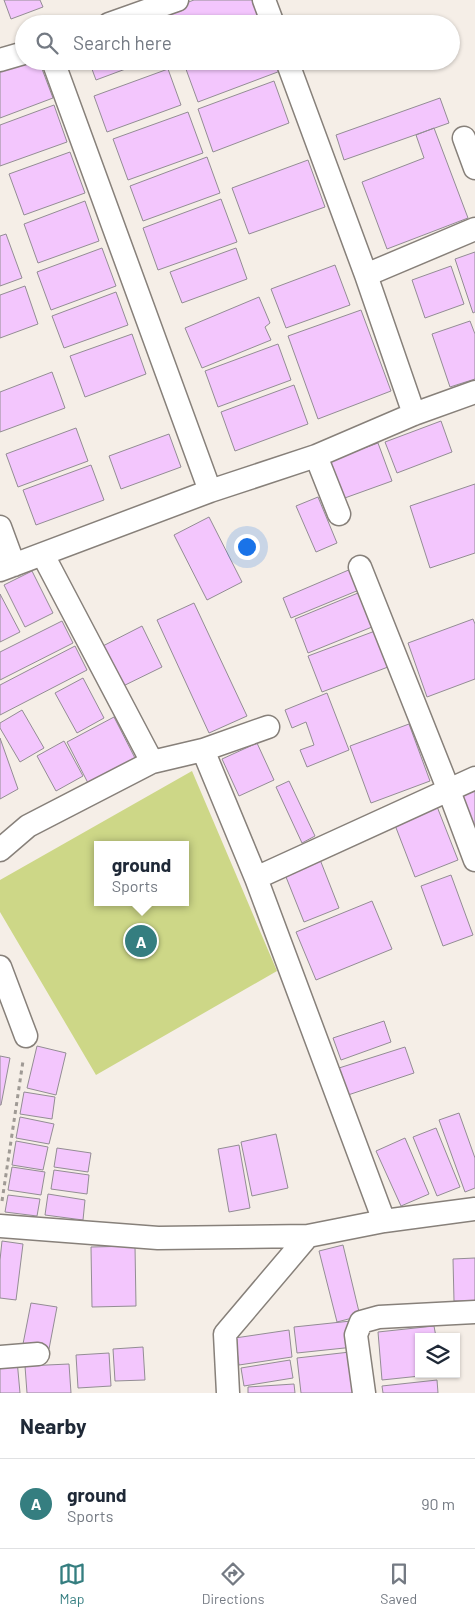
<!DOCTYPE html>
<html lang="en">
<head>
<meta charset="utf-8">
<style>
	:root { --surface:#fff; --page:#f2f2f3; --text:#1f2937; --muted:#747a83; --line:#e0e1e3; --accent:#357e80 }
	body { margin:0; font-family:Barlow,sans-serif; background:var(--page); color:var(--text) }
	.controls { position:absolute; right:15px; bottom:15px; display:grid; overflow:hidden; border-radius:0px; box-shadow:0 1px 4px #0004 }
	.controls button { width:45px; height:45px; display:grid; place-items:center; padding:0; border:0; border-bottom:1px solid var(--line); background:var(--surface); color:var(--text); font:25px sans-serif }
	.you { position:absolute; left:246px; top:546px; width:18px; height:18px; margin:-12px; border:4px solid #fff; border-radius:50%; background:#1a73e8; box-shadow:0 0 0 8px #1a73e833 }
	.badge { display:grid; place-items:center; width:32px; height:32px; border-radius:50%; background:var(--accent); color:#fff; font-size:16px; font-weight:700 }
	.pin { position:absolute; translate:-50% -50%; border:2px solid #fff; box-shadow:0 1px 5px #0006 }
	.popup { position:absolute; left:94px; top:841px; width:95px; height:65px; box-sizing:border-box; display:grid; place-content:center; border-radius:0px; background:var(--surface); filter:drop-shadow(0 1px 4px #0005); font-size:16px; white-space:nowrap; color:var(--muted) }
	.popup b { font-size:19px; color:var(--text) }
	.popup::after { content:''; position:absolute; left:50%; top:100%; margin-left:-10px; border:10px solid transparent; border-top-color:var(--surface) }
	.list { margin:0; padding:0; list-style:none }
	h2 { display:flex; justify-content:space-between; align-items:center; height:65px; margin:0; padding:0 20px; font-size:21px }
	h2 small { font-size:16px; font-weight:400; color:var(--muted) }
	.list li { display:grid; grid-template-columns:32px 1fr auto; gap:15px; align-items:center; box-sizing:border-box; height:90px; padding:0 20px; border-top:1px solid var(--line) }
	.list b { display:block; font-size:19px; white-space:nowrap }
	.list p { margin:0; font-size:16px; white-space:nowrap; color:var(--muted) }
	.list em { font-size:16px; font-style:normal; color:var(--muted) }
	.icon { flex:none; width:28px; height:28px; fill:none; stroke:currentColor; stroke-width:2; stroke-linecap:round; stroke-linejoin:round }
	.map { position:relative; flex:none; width:475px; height:1393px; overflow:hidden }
	.search { position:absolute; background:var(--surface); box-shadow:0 1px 4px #0004; left:15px; right:15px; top:15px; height:55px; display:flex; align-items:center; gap:12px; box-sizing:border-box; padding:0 18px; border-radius:28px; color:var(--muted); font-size:19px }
	.sheet { height:155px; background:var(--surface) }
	nav { display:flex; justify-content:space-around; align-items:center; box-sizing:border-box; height:70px; border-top:1px solid var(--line); background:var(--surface); font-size:14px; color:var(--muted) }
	nav a { display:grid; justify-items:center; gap:2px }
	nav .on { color:var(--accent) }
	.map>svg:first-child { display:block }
	.green { fill:#cdd787; fill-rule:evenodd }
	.building { fill:#f3c6fd; stroke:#938d94 }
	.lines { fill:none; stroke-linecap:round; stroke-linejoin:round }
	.minor-casing { stroke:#87807a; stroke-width:25 }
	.path { stroke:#9f9a95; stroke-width:3; stroke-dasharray:4 4; stroke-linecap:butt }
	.minor { stroke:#fff; stroke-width:22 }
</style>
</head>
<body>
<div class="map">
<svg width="475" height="1393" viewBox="0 0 475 1393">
	<rect width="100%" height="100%" fill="#f5eee7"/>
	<path class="green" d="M 192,771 L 277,971 L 96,1075 L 0,912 L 0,880 ZM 97,845 L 185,845 L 185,902 L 97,902 Z"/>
	<path class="building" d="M 4,0 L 40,0 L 43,7 L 11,19 Z
		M 194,0 L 252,0 L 259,18 L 242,24 L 171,24 L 167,10 Z
		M 28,61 L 39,61 L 53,98 L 0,118 L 0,72 Z
		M 89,61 L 147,61 L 96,80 Z
		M 183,61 L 279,61 L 283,70 L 198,102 Z
		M 168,69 L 181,105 L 107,132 L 94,96 Z
		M 274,81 L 289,123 L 213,152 L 198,109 Z
		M 440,98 L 449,123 L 344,160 L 336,135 Z
		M 54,105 L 67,142 L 0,166 L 0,125 Z
		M 188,112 L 203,153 L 128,180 L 113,139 Z
		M 434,128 L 468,218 L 387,249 L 362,182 L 424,158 L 416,135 Z
		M 70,152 L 85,193 L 24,215 L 9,174 Z
		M 207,157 L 220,193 L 143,221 L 130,186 Z
		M 308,160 L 325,207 L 249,234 L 232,188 Z
		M 221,199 L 237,242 L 158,270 L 143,228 Z
		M 85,201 L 99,241 L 38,263 L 24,224 Z
		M 6,234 L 22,278 L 0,286 L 0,236 Z
		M 102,248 L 116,286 L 51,310 L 37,272 Z
		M 236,248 L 247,279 L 182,303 L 170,272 Z
		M 475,252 L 475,312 L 473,313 L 455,259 Z
		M 335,265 L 350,305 L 286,328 L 271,289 Z
		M 451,266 L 464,304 L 425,318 L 412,280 Z
		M 25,286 L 38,324 L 0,338 L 0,295 Z
		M 116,292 L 128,325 L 64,348 L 52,316 Z
		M 259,297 L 270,323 L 265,327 L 271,340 L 202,368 L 185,328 Z
		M 361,310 L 391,391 L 318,419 L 288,336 Z
		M 470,321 L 475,334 L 475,379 L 450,387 L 432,334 Z
		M 132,334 L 146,374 L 85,397 L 70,356 Z
		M 278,344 L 291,380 L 218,407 L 205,371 Z
		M 52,372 L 65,408 L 0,432 L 0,392 Z
		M 294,385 L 308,424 L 235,451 L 221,412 Z
		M 441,421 L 452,452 L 397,473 L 385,442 Z
		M 76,428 L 88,461 L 18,487 L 6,454 Z
		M 169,434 L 181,467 L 121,489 L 109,456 Z
		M 378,443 L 392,481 L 342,499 L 328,461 Z
		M 91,465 L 104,500 L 36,525 L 23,490 Z
		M 475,484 L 475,553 L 430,568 L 410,506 Z
		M 318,497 L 337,543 L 316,552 L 296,506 Z
		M 209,517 L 242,582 L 207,600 L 174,535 Z
		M 351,569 L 359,590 L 291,618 L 283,598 Z
		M 32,571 L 53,613 L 25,627 L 4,585 Z
		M 358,593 L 372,627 L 308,653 L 295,619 Z
		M 0,594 L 20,632 L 0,642 Z
		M 194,603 L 247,716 L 209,733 L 157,620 Z
		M 473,619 L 475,624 L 475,679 L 427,697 L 408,643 Z
		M 62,621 L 73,643 L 0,680 L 0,652 Z
		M 142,626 L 162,667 L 117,689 L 97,649 Z
		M 375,631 L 388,667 L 322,692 L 308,656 Z
		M 75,646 L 87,670 L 0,715 L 0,685 Z
		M 83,678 L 104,718 L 77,733 L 55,693 Z
		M 327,693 L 349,750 L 307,767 L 300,750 L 314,745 L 306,722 L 292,728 L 285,710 Z
		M 22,710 L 44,748 L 20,762 L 0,728 L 0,723 Z
		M 114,717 L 135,758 L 88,783 L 67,742 Z
		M 409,724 L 430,781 L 371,803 L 350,746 Z
		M 0,738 L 18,789 L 0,799 Z
		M 64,741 L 83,776 L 56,791 L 37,756 Z
		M 257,743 L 274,780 L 239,796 L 222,759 Z
		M 289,781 L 315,836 L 302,843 L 276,787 Z
		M 475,791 L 475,831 L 462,796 Z
		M 436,804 L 458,860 L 415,877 L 393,820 Z
		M 319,857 L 339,908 L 304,922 L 284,872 Z
		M 451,875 L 473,935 L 443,946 L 421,886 Z
		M 372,901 L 392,949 L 316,980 L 296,932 Z
		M 384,1021 L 391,1042 L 341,1060 L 333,1038 Z
		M 37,1046 L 66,1053 L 56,1095 L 27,1088 Z
		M 405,1047 L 414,1073 L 348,1095 L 339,1068 Z
		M 0,1056 L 10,1058 L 1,1105 L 0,1105 Z
		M 24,1092 L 55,1097 L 52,1119 L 20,1114 Z
		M 459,1113 L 475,1158 L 475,1188 L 465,1192 L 439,1120 Z
		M 20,1117 L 54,1124 L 49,1144 L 16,1138 Z
		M 436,1128 L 460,1187 L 437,1196 L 413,1137 Z
		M 276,1134 L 288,1188 L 252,1196 L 241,1142 Z
		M 405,1138 L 429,1194 L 401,1206 L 376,1151 Z
		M 16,1141 L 48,1147 L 43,1170 L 12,1165 Z
		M 239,1145 L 250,1208 L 229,1212 L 218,1149 Z
		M 57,1148 L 91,1153 L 88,1172 L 54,1167 Z
		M 12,1167 L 45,1172 L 41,1195 L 8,1190 Z
		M 54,1170 L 89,1175 L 87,1194 L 51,1189 Z
		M 48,1194 L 85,1200 L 83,1220 L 45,1215 Z
		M 8,1195 L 40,1199 L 37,1216 L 5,1212 Z
		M 2,1241 L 23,1244 L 16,1300 L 0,1298 L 0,1260 Z
		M 343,1245 L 360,1316 L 337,1322 L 319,1251 Z
		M 135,1246 L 136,1306 L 92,1307 L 91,1247 Z
		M 475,1258 L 475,1301 L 454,1301 L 453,1259 Z
		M 31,1303 L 57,1307 L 49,1349 L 23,1344 Z
		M 351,1321 L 354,1347 L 297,1353 L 294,1327 Z
		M 434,1326 L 436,1337 L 419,1337 L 419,1374 L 439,1374 L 382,1380 L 378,1332 Z
		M 289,1330 L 292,1357 L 239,1365 L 235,1338 Z
		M 143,1347 L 145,1380 L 115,1381 L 113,1349 Z
		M 350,1352 L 354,1393 L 301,1393 L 297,1358 Z
		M 109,1353 L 111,1386 L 78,1388 L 76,1355 Z
		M 17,1360 L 20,1393 L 0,1393 L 0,1362 Z
		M 290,1360 L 293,1378 L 244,1386 L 241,1368 Z
		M 69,1364 L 71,1393 L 27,1393 L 25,1366 Z
		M 437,1380 L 438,1393 L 383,1393 L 382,1386 Z
		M 294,1384 L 295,1393 L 248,1393 L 248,1387 Z"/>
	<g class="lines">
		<g class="minor-casing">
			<path id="minor" d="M 264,0 L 273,24
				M 109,24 L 177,0
				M 0,60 L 24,53
				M 53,61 L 210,491
				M 287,61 L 366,275 L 414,414
				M 464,138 L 475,168
				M 366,275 L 475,229
				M 316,456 L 339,514
				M 0,527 L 14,565
				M 43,555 L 152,762 L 203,750 L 256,878 L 384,1221
				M 360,567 L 449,791 L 475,860
				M 0,570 L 210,491 L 316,456 L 414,414 L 475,392
				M 203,750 L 268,727
				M 0,850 L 28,826 L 152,762
				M 256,878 L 475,778
				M 0,967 L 26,1036
				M 0,1226 L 158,1238 L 308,1236 L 384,1221 L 475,1209
				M 0,1357 L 38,1354
				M 228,1393 L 225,1334 L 308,1236
				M 364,1393 L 356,1335 L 361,1322 L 379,1317 L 475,1312"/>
		</g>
		<path class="path" d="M 2,1201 L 23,1061"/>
		<use href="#minor" class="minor"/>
	</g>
</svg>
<div class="controls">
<button><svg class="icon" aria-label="layers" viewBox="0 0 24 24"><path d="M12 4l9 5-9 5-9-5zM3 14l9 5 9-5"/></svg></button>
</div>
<div class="you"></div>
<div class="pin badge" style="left:141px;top:941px">A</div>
<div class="popup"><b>ground</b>Sports</div>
<div class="search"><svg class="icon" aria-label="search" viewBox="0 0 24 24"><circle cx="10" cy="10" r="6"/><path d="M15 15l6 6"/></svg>Search here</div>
</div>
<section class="sheet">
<h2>Nearby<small></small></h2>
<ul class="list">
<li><span class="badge">A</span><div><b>ground</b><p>Sports</p></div><em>90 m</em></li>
</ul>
</section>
<nav>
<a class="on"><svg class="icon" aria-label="map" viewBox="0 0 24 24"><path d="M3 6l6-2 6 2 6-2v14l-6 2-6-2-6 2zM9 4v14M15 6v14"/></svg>Map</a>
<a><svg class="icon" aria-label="directions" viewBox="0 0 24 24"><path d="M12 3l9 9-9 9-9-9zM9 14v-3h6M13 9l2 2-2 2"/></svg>Directions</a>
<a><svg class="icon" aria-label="saved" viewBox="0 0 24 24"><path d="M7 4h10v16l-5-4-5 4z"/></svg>Saved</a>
</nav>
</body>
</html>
